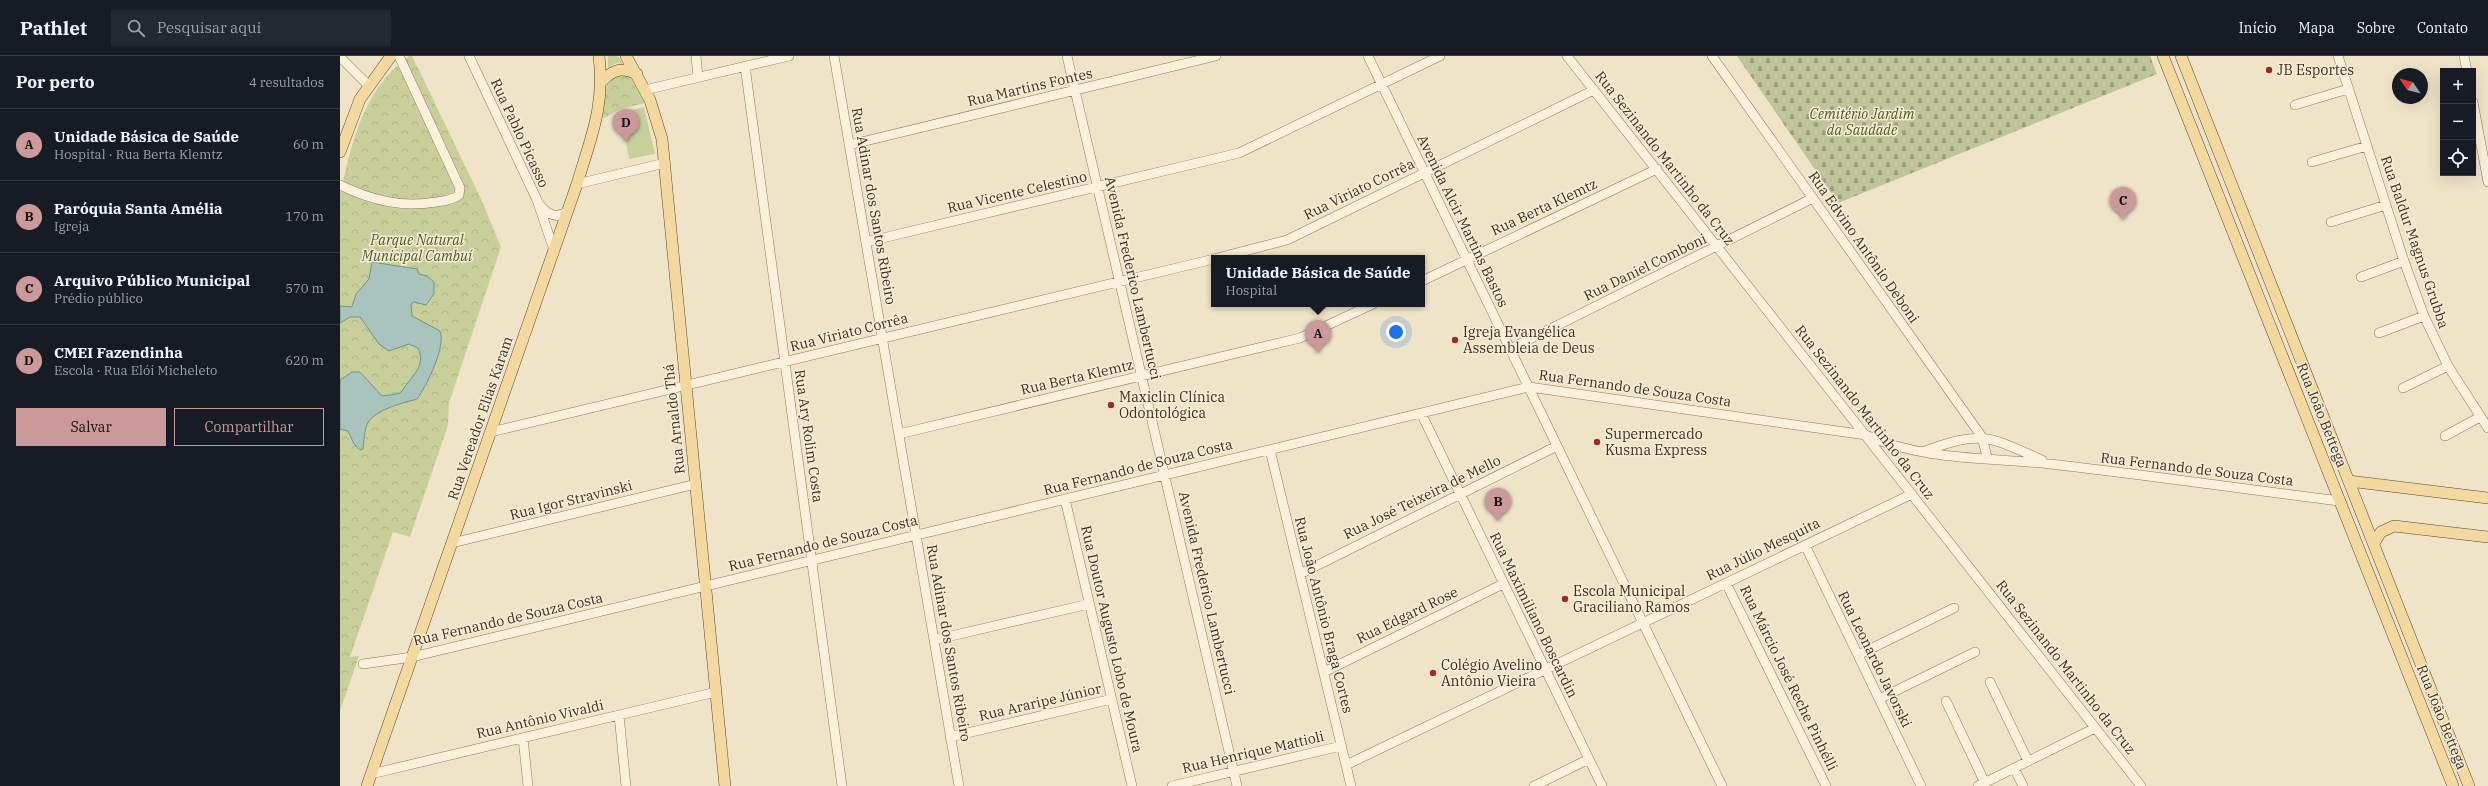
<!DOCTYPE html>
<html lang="pt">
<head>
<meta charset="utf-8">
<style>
	:root { --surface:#171b24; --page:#242831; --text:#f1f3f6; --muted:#9ea1a6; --line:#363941; --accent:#cc999b }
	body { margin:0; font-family:"IBM Plex Serif",serif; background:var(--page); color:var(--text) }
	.controls { position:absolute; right:12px; top:12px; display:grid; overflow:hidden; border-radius:0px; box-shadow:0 4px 16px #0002 }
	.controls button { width:36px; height:36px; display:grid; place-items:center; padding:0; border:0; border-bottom:1px solid var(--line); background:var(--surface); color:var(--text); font:20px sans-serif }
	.compass { position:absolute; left:2052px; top:12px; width:36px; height:36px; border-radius:50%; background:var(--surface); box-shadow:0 4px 16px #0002; rotate:305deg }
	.you { position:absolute; left:1056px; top:276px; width:14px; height:14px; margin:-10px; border:3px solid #fff; border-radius:50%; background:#1a73e8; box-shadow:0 0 0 6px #1a73e833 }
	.badge { display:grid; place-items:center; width:26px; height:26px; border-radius:50%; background:var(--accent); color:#111; font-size:13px; font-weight:700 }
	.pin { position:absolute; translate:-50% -33px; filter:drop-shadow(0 1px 2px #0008) }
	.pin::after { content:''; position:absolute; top:21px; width:14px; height:12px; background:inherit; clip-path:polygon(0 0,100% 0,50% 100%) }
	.popup { position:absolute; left:871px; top:199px; width:214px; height:52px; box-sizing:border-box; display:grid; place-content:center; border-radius:0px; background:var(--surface); filter:drop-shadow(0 1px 3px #0005); font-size:13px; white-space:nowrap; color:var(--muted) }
	.popup b { font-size:15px; color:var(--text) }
	.popup::after { content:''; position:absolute; left:50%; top:100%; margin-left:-8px; border:8px solid transparent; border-top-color:var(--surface) }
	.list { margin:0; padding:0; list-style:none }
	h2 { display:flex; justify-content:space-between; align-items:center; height:52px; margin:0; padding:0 16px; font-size:17px }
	h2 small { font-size:13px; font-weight:400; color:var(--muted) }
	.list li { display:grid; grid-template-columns:26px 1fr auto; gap:12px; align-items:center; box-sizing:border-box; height:72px; padding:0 16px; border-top:1px solid var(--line) }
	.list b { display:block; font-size:15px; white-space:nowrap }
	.list p { margin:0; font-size:13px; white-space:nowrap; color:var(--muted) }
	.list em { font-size:13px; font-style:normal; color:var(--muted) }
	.actions { display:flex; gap:8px; padding:12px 16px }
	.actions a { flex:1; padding:9px 0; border:1px solid var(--accent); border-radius:0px; text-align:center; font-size:14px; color:var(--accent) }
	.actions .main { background:var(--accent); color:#111 }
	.icon { flex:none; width:22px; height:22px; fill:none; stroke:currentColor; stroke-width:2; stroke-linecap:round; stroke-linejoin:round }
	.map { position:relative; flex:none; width:2148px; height:730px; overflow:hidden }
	header { display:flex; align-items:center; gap:24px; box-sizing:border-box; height:56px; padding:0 20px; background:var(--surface); border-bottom:1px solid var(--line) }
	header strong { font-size:19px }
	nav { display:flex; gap:22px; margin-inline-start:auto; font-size:14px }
	.search { width:280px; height:36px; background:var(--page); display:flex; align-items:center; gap:10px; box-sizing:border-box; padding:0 14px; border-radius:0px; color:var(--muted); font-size:15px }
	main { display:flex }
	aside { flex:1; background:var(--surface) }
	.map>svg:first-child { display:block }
	.cemetery { fill:url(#cemetery-stones) }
	.park { fill:url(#park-crowns) }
	.garden { fill:#c9cf9b }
	.water { fill:#a9c4bc; stroke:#6f938a }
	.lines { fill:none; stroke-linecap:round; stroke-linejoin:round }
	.minor-casing { stroke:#8d765c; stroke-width:10 }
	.major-casing { stroke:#5b4430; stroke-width:12 }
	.minor { stroke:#faf1dc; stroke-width:9 }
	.major { stroke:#f3d9a0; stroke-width:11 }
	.poi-dot { fill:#9e2a2b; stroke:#f7eed8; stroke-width:1.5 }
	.labels { text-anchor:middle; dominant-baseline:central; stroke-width:3; stroke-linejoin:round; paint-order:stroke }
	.poi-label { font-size:14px; fill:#3d2e20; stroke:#f7eed8; text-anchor:start }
	.street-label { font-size:14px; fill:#3d2e20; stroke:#f7eed8 }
	.park-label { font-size:14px; font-style:italic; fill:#4d5a26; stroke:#f7eed8 }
</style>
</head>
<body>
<header>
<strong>Pathlet</strong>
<div class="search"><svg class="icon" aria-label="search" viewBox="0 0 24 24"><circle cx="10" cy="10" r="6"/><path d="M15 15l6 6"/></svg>Pesquisar aqui</div>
<nav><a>Início</a><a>Mapa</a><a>Sobre</a><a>Contato</a></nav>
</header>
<main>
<aside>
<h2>Por perto<small>4 resultados</small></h2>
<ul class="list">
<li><span class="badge">A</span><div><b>Unidade Básica de Saúde</b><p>Hospital · Rua Berta Klemtz</p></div><em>60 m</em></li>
<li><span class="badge">B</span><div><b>Paróquia Santa Amélia</b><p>Igreja</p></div><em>170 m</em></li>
<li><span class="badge">C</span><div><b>Arquivo Público Municipal</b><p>Prédio público</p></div><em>570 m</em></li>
<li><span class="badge">D</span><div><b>CMEI Fazendinha</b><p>Escola · Rua Elói Micheleto</p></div><em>620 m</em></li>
</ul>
<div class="actions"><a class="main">Salvar</a><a>Compartilhar</a></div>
</aside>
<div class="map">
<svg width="2148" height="730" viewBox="0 0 2148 730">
	<defs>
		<pattern id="cemetery-stones" width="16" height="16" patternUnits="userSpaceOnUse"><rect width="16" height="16" fill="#bfc49a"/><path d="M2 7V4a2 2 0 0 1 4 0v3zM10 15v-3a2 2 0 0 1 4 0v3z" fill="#9ca07d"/></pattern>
		<pattern id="park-crowns" width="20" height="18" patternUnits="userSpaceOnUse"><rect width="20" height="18" fill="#c9cf9b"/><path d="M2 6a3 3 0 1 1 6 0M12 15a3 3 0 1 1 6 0" fill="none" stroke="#aeb285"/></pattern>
	</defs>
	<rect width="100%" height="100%" fill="#f0e4c8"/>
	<path class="cemetery" d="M 1397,0 L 1810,0 L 1817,18 L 1498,147 Z"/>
	<path class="park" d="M 69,0 L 72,0 L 79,14 L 142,145 L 161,191 L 109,347 L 108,369 L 70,481 L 53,476 L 10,601 L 19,600 L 0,655 L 0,138 C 13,84 22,35 69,0 Z
		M 268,0 L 278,0 L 283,8 L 276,7 L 268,12 Z
		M 278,18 L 289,19 L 305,47 L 280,53 L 263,63 L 266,30 Z"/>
	<path class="garden" d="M 304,51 L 315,98 L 289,103 L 281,57 Z"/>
	<path class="water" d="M 32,206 L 77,213 L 79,218 L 87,220 L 94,226 L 94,238 L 86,249 L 74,246 L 71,248 L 72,260 L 100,275 C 106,291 87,329 77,343 C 63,347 31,354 26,371 C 24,378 24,386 23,393 L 20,394 L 14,388 L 8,375 L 0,373 L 0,324 L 12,316 L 20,316 L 42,340 C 47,339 57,339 61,336 C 63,334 65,330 67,328 C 76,316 85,308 78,292 L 69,288 L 49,295 L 39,288 L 20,261 L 10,261 L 0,267 L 0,250 L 12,251 L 16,238 L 29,223 Z"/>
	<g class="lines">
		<g class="minor-casing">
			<path id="minor" d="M 129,0 L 197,144 L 214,194
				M 356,0 L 358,21
				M 494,0 L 619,730
				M 727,0 L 897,730
				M 1028,0 L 1382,730
				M 1227,0 L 1801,730
				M 1372,0 L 1642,381 L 1647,401
				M 1998,0 L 2064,205 L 2084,260 L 2108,310 L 2148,372
				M 2124,0 L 2127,15
				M 0,1 L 28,29
				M 405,10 L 502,730
				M 305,34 L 449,0
				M 2133,46 L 2148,126
				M 1955,49 L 2008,33
				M 509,89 L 876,0
				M 1972,106 L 2027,90
				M 237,128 L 325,107
				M 0,129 C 31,144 61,152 96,146 C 103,145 113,144 119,139 L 120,132 L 59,0
				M 200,149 C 208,159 217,163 228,155
				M 1991,166 L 2046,149
				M 526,186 L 899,97 L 1100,0
				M 877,202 L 947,184 L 1254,34
				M 2021,221 L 2064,205
				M 1082,225 L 1317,113
				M 2039,277 L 2084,260
				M 1170,293 L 1473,142
				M 2063,332 L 2108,310
				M 1081,357 L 1262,730
				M 151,376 L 874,203
				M 559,378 L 960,282 L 1033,248
				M 2105,380 L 2140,361
				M 930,394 L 1011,730
				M 1585,395 C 1643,374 1647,380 1702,404
				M 725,443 L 792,730
				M 112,487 L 356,428
				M 1465,489 L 1581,730
				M 960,518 L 1217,390
				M 1386,527 L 1486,730
				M 594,584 L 749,548
				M 1518,599 L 1614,552
				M 23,608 L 72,601 L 1189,331 L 1526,379 C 1583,405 1648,401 1710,408 C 1807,419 1903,433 2000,445
				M 984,616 L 1163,528
				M 1650,626 L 1688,705
				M 1539,643 L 1635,596
				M 1606,645 L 1645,727
				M 279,659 L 286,730
				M 610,681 L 772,643
				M 183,682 L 188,730
				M 1006,709 L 1572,438
				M 1674,712 L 1683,730
				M 31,718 L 376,636
				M 832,730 L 1001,690
				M 1194,730 L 1249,703
				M 1638,730 L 1755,672"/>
		</g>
		<g class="major-casing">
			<path id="major" d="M 286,0 L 310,44 L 322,83 L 385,730
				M 1823,0 L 2113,730
				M 1841,0 L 2129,730
				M 262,25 C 274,13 282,11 297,18
				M 0,96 L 20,43 L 51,0
				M 2009,425 L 2148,442
				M 2034,487 L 2041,476 L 2054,470 L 2148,481
				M 27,730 L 237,128 C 251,81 265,50 259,0"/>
		</g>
		<use href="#minor" class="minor"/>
		<use href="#major" class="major"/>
	</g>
	<g class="poi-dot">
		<circle cx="1929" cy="14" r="4"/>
		<circle cx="1115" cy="284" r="4"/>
		<circle cx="771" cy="349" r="4"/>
		<circle cx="1257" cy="386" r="4"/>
		<circle cx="1225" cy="543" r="4"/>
		<circle cx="1093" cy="617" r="4"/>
	</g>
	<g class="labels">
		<g class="poi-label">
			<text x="1937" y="14">JB Esportes</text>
			<text x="1123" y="276">Igreja Evangélica<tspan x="1123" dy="16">Assembleia de Deus</tspan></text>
			<text x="779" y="341">Maxiclin Clínica<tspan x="779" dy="16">Odontológica</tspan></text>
			<text x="1265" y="378">Supermercado<tspan x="1265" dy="16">Kusma Express</tspan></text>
			<text x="1233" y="535">Escola Municipal<tspan x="1233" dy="16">Graciliano Ramos</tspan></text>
			<text x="1101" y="609">Colégio Avelino<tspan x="1101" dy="16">Antônio Vieira</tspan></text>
		</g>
		<g class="street-label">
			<text transform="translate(690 31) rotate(-13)">Rua Martins Fontes</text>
			<text transform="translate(180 77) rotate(65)">Rua Pablo Picasso</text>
			<text transform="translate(1325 102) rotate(52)">Rua Sezinando Martinho da Cruz</text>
			<text transform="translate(1019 133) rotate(-26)">Rua Viriato Corrêa</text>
			<text transform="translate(677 136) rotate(-13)">Rua Vicente Celestino</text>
			<text transform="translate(534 150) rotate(80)">Rua Adinar dos Santos Ribeiro</text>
			<text transform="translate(1204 151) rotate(-25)">Rua Berta Klemtz</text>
			<text transform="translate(1123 165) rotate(64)">Avenida Alcir Martins Bastos</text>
			<text transform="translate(2075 186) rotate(71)">Rua Baldur Magnus Grubba</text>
			<text transform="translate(1524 191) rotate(55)">Rua Edvino Antônio Deboni</text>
			<text transform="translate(1305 211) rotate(-26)">Rua Daniel Comboni</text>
			<text transform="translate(793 222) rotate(77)">Avenida Frederico Lambertucci</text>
			<text transform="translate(509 276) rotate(-14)">Rua Viriato Corrêa</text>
			<text transform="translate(737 321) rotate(-13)">Rua Berta Klemtz</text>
			<text transform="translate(1295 332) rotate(8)">Rua Fernando de Souza Costa</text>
			<text transform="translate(1525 356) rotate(52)">Rua Sezinando Martinho da Cruz</text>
			<text transform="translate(1982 359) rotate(68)">Rua João Bettega</text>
			<text transform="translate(140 362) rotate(-71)">Rua Vereador Elias Karam</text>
			<text transform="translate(334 363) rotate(-96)">Rua Arnaldo Thá</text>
			<text transform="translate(469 380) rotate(82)">Rua Ary Rolim Costa</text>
			<text transform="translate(798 411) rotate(-14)">Rua Fernando de Souza Costa</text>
			<text transform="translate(1857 413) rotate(7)">Rua Fernando de Souza Costa</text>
			<text transform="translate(1082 441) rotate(-26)">Rua José Teixeira de Mello</text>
			<text transform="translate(231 444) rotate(-14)">Rua Igor Stravinski</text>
			<text transform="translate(483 487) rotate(-14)">Rua Fernando de Souza Costa</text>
			<text transform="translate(1423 493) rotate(-26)">Rua Júlio Mesquita</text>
			<text transform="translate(867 537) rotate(77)">Avenida Frederico Lambertucci</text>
			<text transform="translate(984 559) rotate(76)">Rua João Antônio Braga Cortes</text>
			<text transform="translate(1067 559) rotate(-26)">Rua Edgard Rose</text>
			<text transform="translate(1194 559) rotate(64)">Rua Maximiliano Boscardin</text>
			<text transform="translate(168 563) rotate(-13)">Rua Fernando de Souza Costa</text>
			<text transform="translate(772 583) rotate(77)">Rua Doutor Augusto Lobo de Moura</text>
			<text transform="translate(609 587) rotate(80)">Rua Adinar dos Santos Ribeiro</text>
			<text transform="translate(1535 603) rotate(64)">Rua Leonardo Javorski</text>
			<text transform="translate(1726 611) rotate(52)">Rua Sezinando Martinho da Cruz</text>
			<text transform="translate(1449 622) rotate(64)">Rua Márcio José Reche Pinhélli</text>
			<text transform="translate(700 646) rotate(-13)">Rua Araripe Júnior</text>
			<text transform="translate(2102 661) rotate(68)">Rua João Bettega</text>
			<text transform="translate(200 663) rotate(-13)">Rua Antônio Vivaldi</text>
			<text transform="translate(913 696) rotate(-13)">Rua Henrique Mattioli</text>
		</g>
		<g class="park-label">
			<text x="1522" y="58">Cemitério Jardim<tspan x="1522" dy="16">da Saudade</tspan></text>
			<text x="77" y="184">Parque Natural<tspan x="77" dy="16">Municipal Cambuí</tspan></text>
		</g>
	</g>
</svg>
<div class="controls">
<button>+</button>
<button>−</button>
<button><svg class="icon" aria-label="locate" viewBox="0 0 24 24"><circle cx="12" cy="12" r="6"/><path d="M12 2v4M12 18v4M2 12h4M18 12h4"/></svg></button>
</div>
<svg class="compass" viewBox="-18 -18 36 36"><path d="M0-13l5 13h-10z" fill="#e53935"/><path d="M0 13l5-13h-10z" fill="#9ea1a6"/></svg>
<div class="you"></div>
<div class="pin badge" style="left:978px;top:297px">A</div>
<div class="popup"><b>Unidade Básica de Saúde</b>Hospital</div>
<div class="pin badge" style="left:1158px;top:465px">B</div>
<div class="pin badge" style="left:1783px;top:164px">C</div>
<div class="pin badge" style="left:286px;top:86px">D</div>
</div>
</main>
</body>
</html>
